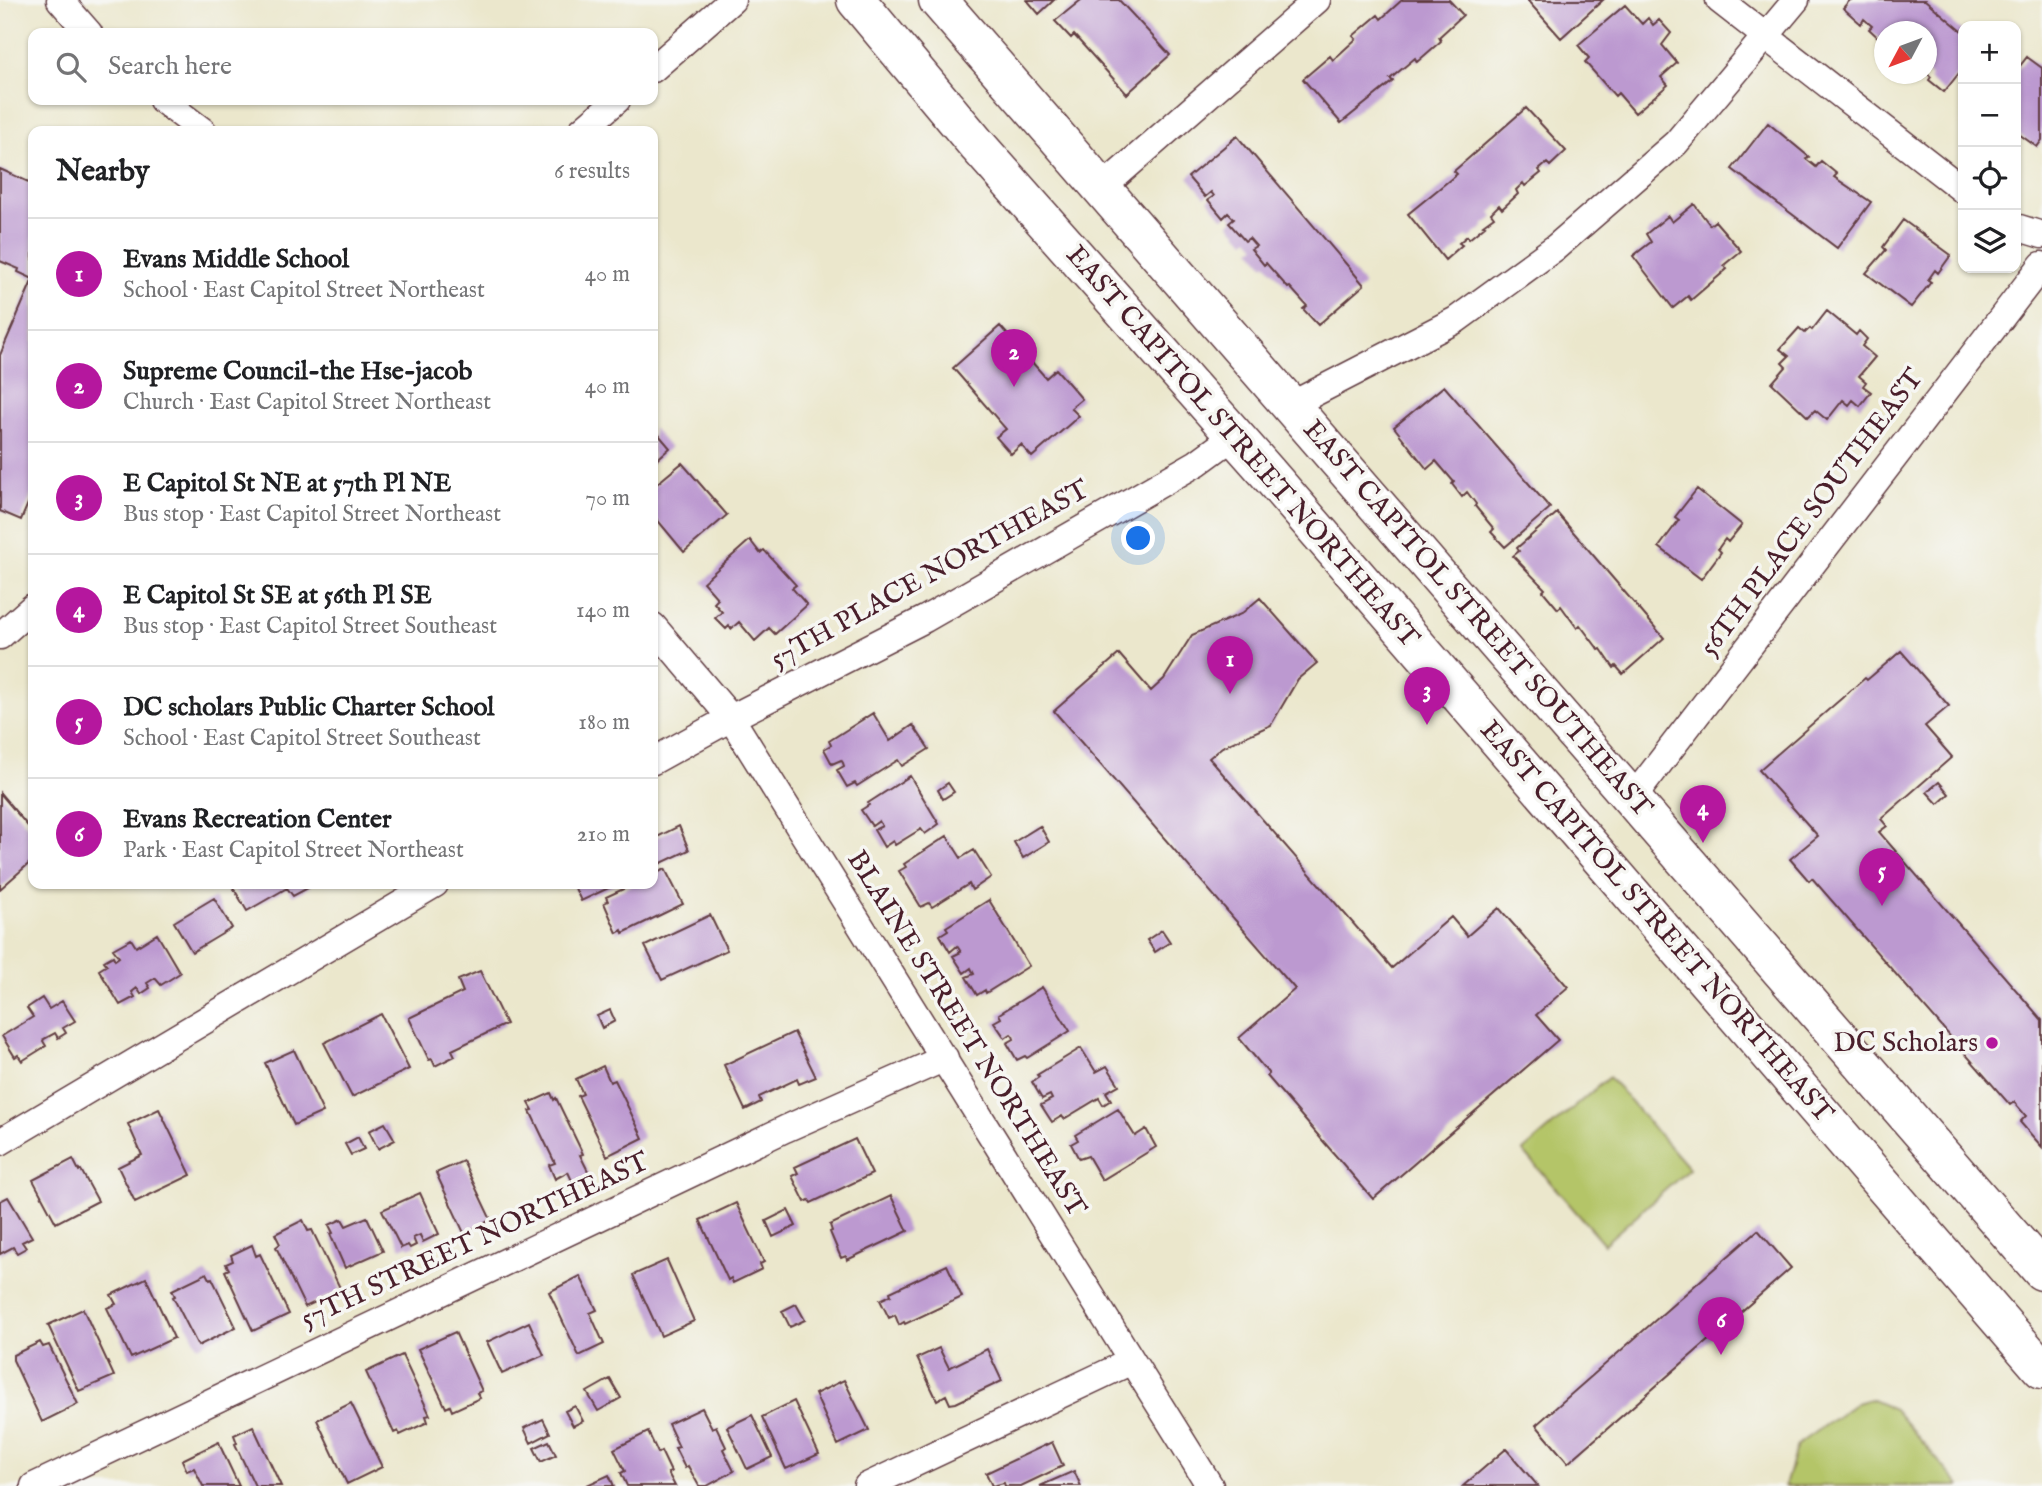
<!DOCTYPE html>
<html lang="en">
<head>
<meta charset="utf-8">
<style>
	:root { --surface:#fff; --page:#f6f6f6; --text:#202124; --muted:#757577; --line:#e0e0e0; --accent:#b5179e }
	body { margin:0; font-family:"IM FELL English",serif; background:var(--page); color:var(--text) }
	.controls { position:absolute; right:21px; top:21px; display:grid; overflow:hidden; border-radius:14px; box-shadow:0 2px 5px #0004 }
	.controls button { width:63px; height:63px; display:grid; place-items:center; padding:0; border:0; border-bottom:2px solid var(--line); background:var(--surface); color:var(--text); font:35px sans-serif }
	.compass { position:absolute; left:1874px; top:21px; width:63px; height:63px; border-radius:50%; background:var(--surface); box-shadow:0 2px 5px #0004; rotate:229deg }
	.you { position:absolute; left:1139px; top:539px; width:24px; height:24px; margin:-18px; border:5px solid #fff; border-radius:50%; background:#1a73e8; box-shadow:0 0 0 10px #1a73e833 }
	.badge { display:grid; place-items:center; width:46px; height:46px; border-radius:50%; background:var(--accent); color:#fff; font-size:23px; font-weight:700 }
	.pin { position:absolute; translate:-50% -58px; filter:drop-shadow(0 2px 4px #0008) }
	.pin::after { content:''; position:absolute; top:37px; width:24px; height:21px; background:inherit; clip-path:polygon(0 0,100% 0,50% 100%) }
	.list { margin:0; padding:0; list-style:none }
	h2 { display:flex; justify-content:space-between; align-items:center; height:91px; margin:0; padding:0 28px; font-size:30px }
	h2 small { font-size:23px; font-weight:400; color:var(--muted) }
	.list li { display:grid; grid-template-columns:46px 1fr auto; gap:21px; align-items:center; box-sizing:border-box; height:112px; padding:0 28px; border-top:2px solid var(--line) }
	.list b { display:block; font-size:26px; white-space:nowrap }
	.list p { margin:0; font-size:23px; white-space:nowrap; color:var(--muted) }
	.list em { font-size:23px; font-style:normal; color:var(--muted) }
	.icon { flex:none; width:38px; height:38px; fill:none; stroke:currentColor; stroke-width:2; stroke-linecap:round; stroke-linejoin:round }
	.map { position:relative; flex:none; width:2042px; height:1486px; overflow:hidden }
	.search { position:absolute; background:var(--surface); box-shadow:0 2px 5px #0004; left:28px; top:28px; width:630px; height:77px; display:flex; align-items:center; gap:18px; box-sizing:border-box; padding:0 24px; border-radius:14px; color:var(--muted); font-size:26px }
	.panel { position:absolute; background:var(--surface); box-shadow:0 2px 5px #0004; left:28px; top:126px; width:630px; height:763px; border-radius:14px }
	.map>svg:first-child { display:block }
	.green { fill:#b4c568; stroke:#7f724a; stroke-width:2 }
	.building { fill:#bc99d0 }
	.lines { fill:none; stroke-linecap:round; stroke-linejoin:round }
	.minor-casing { stroke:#623d43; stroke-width:29 }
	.primary-casing { stroke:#623d43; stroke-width:41 }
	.minor { stroke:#fff; stroke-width:26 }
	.primary { stroke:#fff; stroke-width:38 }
	.poi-dot { fill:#b5179e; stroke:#f6f6f2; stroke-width:2.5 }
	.labels { text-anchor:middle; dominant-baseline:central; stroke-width:7; stroke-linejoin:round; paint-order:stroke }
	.street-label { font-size:28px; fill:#4a1f2b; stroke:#f6f6f2 }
	.poi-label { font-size:28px; fill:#4a1f2b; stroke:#f6f6f2; text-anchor:end }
</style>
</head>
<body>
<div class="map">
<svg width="2042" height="1486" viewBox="0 0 2042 1486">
	<rect width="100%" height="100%" fill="#f6f6f2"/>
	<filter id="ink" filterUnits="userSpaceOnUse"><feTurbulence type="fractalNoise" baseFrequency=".0143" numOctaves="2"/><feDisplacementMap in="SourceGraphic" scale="14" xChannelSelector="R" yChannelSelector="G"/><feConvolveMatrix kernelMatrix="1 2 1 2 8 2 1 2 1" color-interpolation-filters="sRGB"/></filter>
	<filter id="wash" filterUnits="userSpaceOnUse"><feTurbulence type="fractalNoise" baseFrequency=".00686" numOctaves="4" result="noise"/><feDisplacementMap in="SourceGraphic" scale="28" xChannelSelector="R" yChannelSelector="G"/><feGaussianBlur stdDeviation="1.57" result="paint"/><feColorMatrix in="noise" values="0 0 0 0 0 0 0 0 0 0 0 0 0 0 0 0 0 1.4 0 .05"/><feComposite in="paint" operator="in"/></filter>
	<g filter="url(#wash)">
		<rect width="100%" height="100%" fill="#ebe7cc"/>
		<path class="green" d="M 1609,1077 L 1689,1169 L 1604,1244 L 1523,1151 Z
			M 1870,1399 L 1894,1409 L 1960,1486 L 1785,1486 L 1797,1445 L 1856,1403 Z"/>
		<g id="blocks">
			<path class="building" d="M 1027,0 L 1054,0 L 1039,14 Z
				M 1081,0 L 1119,0 L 1170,55 L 1127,94 L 1074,35 L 1071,38 L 1055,21 Z
				M 1402,0 L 1449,0 L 1463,15 L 1439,37 L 1441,41 L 1417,62 L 1415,58 L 1390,79 L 1393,81 L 1341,123 L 1303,79 L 1330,56 L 1333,60 L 1356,39 L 1353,36 L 1378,15 L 1381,19 Z
				M 1527,0 L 1603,0 L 1561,38 Z
				M 1850,0 L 1925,0 L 1963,32 L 1963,68 L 1944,92 L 1929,80 L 1931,77 L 1927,73 L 1927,32 L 1884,32 L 1884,43 L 1869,29 L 1872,26 L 1864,19 L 1861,24 L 1843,8 Z
				M 1625,5 L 1642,24 L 1648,18 L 1653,25 L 1659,20 L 1671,33 L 1662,45 L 1677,63 L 1661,77 L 1668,85 L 1635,113 L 1618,93 L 1615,96 L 1585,62 L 1589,58 L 1578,45 Z
				M 2027,57 L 2042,68 L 2042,140 L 2037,147 L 2016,132 L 2016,71 Z
				M 1526,108 L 1566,151 L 1550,166 L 1547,163 L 1539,170 L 1541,173 L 1525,186 L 1523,183 L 1516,190 L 1518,194 L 1502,209 L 1499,205 L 1491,213 L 1494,217 L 1483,225 L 1485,226 L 1469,239 L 1467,236 L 1459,243 L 1462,245 L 1445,260 L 1408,214 L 1457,174 L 1454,171 Z
				M 1768,123 L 1809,157 L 1806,159 L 1816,167 L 1821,161 L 1837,174 L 1834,177 L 1871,202 L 1837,248 L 1732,169 Z
				M 1237,136 L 1364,285 L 1318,325 L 1303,309 L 1307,306 L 1290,287 L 1288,288 L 1266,263 L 1264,265 L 1251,249 L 1256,246 L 1249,238 L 1245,241 L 1229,223 L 1234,219 L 1228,213 L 1223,218 L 1208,200 L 1214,196 L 1211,192 L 1205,197 L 1188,177 Z
				M 0,169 L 33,184 L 33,279 L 18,272 L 19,269 L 0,261 Z
				M 1694,204 L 1710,225 L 1715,221 L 1741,251 L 1724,265 L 1727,269 L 1691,300 L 1688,296 L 1673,308 L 1633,256 L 1651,242 L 1646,234 L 1668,216 L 1672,222 Z
				M 1903,220 L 1951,255 L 1938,273 L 1935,270 L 1928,280 L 1931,282 L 1911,307 L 1866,273 L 1886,250 L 1883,247 Z
				M 33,279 L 33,492 L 21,520 L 0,511 L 0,355 Z
				M 1827,311 L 1856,335 L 1859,331 L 1867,339 L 1862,346 L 1875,357 L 1859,376 L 1866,382 L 1863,386 L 1871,392 L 1860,406 L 1853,400 L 1849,405 L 1843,400 L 1827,420 L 1815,410 L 1808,417 L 1772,383 L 1786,367 L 1782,363 L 1789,356 L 1780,349 L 1799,328 L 1805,333 L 1810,328 L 1812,330 Z
				M 1000,326 L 1046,378 L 1056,369 L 1082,399 L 1071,408 L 1079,416 L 1032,457 L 1021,445 L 1011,454 L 996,437 L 1006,429 L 953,368 Z
				M 1444,386 L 1550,508 L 1505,547 L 1491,532 L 1494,529 L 1475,506 L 1476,504 L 1467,492 L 1462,497 L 1452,484 L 1454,482 L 1436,461 L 1427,469 L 1394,427 Z
				M 653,428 L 670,448 L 653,463 Z
				M 682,463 L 727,515 L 684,552 L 655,517 L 653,519 L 653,487 Z
				M 1697,489 L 1742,525 L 1728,542 L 1725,539 L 1718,549 L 1721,552 L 1701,579 L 1659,547 L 1679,520 L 1675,517 Z
				M 1557,513 L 1664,638 L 1623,674 L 1616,666 L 1614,668 L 1601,649 L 1599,650 L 1580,625 L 1577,628 L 1561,606 L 1558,609 L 1543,591 L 1545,589 L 1513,556 L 1519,551 L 1517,548 Z
				M 750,540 L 760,553 L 764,550 L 796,585 L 792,588 L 807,605 L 775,634 L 769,628 L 755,641 L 739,622 L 731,629 L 729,626 L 726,629 L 715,618 L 722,612 L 714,603 L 718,599 L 703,582 Z
				M 1260,598 L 1317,663 L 1298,679 L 1271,725 L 1222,747 L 1209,758 L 1392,968 L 1451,917 L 1467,936 L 1499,908 L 1568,987 L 1536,1015 L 1558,1040 L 1373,1199 L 1267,1076 L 1269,1074 L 1239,1038 L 1295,989 L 1054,711 L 1119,654 L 1151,691 L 1164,679 L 1192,635 L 1241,614 Z
				M 1901,651 L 1949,706 L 1925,726 L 1952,757 L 1881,819 L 1887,826 L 1879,832 L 2042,1020 L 2042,1147 L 2020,1122 L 2026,1116 L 2014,1102 L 2010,1105 L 1812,878 L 1809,881 L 1790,859 L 1818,836 L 1759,770 L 1865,678 L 1867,680 Z
				M 873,713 L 890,741 L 913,725 L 929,749 L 902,766 L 898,760 L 857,786 L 855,783 L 847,787 L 837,770 L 844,766 L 843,763 L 841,760 L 832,764 L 824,749 L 831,745 L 829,741 Z
				M 910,776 L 939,824 L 925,834 L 921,829 L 895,845 L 893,841 L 884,847 L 874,830 L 882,826 L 879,821 L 872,826 L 861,810 L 869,805 L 868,803 Z
				M 1939,782 L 1949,794 L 1938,804 L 1927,792 Z
				M 948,783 L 954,792 L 943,799 L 938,790 Z
				M 0,793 L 33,832 L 33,860 L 0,889 Z
				M 679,826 L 689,850 L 653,867 L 653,839 Z
				M 1040,826 L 1049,842 L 1023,858 L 1014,842 Z
				M 947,836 L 961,858 L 974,850 L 991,877 L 972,890 L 969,884 L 932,907 L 929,903 L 921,907 L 899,871 L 906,867 L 904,864 Z
				M 665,869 L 683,904 L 623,933 L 622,930 L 617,933 L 604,903 L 608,901 L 606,897 L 634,884 L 653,884 L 653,875 Z
				M 231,884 L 308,884 L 310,887 L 293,896 L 287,888 L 247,911 Z
				M 573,884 L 617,884 L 581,901 Z
				M 214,898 L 232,928 L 192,952 L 174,922 Z
				M 989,900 L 1029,966 L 986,993 L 985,990 L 977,995 L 966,977 L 974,974 L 971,968 L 964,973 L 953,956 L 961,952 L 957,946 L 950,952 L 940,935 L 948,930 L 946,927 Z
				M 710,915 L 727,950 L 662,980 L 645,946 Z
				M 1162,930 L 1170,942 L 1155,952 L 1147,940 Z
				M 157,934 L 180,973 L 161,985 L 155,978 L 147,983 L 150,988 L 141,994 L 137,988 L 132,992 L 135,997 L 120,1005 L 99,970 L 107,965 L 104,961 L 113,956 L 115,960 L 119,957 L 113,949 L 131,939 L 136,947 Z
				M 480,971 L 506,1024 L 452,1050 L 455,1056 L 435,1066 L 432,1059 L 429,1060 L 409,1018 L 463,992 L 458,980 Z
				M 1042,987 L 1070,1031 L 1027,1058 L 1025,1056 L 1017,1060 L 1007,1043 L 1014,1039 L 1013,1036 L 1011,1034 L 1005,1038 L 994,1022 L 1001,1018 L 999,1014 Z
				M 42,998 L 49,1009 L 62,1001 L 75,1021 L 63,1028 L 66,1033 L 58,1038 L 55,1033 L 44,1039 L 43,1041 L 46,1046 L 22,1061 L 18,1055 L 15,1057 L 2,1036 L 33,1017 L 27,1008 Z
				M 610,1010 L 615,1021 L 602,1028 L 597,1016 Z
				M 381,1014 L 409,1069 L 352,1097 L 324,1043 Z
				M 794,1032 L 816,1077 L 799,1084 L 797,1079 L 759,1097 L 761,1102 L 745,1110 L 724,1065 Z
				M 1081,1048 L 1096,1072 L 1107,1066 L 1119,1085 L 1106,1092 L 1111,1100 L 1103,1105 L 1099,1098 L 1064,1119 L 1062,1116 L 1052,1122 L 1041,1105 L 1052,1099 L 1050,1095 L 1042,1099 L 1032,1082 L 1039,1077 L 1037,1075 Z
				M 294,1050 L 323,1112 L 294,1125 L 265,1063 Z
				M 603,1066 L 610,1082 L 615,1080 L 643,1138 L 607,1156 L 578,1096 L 583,1094 L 576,1079 Z
				M 551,1093 L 554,1100 L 556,1098 L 583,1154 L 580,1155 L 591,1177 L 574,1185 L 568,1172 L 555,1179 L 549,1165 L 555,1163 L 530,1111 L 533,1110 L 529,1103 Z
				M 159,1109 L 191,1175 L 135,1202 L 118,1167 L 142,1155 L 128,1124 Z
				M 1118,1109 L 1135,1136 L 1146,1129 L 1156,1147 L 1102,1180 L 1088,1156 L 1079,1159 L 1071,1144 L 1078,1140 L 1075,1135 Z
				M 385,1123 L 395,1140 L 378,1149 L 369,1131 Z
				M 358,1137 L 364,1149 L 351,1155 L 345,1144 Z
				M 855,1139 L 872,1174 L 811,1203 L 809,1200 L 805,1202 L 792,1176 L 798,1173 L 795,1167 Z
				M 73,1159 L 79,1171 L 81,1170 L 98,1201 L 56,1223 L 33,1180 Z
				M 463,1161 L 491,1220 L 464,1233 L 436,1173 Z
				M 420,1193 L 439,1234 L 423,1242 L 420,1235 L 413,1238 L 416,1245 L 410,1248 L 408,1245 L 401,1248 L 382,1210 Z
				M 891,1196 L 908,1231 L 847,1260 L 846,1256 L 841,1258 L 830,1232 L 832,1231 L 830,1225 Z
				M 8,1197 L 32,1237 L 22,1242 L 26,1248 L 17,1253 L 13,1247 L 0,1254 L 0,1201 Z
				M 736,1203 L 764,1262 L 760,1264 L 762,1269 L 733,1283 L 731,1278 L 728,1280 L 700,1220 Z
				M 788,1210 L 796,1226 L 773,1237 L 766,1221 Z
				M 367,1217 L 383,1251 L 345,1268 L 330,1234 L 333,1233 L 329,1225 L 342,1219 L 346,1226 Z
				M 303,1220 L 308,1231 L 312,1230 L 341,1290 L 305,1307 L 276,1247 L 280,1244 L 275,1234 Z
				M 1758,1230 L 1791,1268 L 1568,1463 L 1536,1425 Z
				M 252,1245 L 256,1256 L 260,1254 L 289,1314 L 253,1331 L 225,1271 L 229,1269 L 226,1264 L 233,1261 L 231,1255 Z
				M 667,1260 L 694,1321 L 661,1336 L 633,1275 Z
				M 947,1265 L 962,1297 L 905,1324 L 904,1322 L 899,1325 L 895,1315 L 889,1318 L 880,1300 L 891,1295 L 890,1292 Z
				M 207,1273 L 210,1279 L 212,1278 L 236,1327 L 198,1346 L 173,1297 L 175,1296 L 172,1290 Z
				M 580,1276 L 597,1310 L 590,1313 L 604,1344 L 579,1356 L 549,1292 Z
				M 146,1278 L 174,1338 L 131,1358 L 107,1308 L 116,1304 L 111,1295 Z
				M 796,1304 L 805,1320 L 790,1327 L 782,1311 Z
				M 83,1309 L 114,1376 L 79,1391 L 48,1325 Z
				M 529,1322 L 544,1355 L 502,1374 L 487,1342 Z
				M 455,1332 L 482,1391 L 477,1393 L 480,1398 L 452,1411 L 450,1406 L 446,1408 L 418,1349 Z
				M 40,1342 L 43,1347 L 49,1345 L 78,1404 L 42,1422 L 13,1360 L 13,1355 Z
				M 939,1348 L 949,1368 L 987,1349 L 1002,1381 L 956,1403 L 950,1404 L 946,1395 L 937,1400 L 917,1358 Z
				M 402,1355 L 430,1415 L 426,1416 L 428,1422 L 400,1435 L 398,1431 L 394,1433 L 366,1372 Z
				M 610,1379 L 621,1398 L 598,1411 L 587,1392 Z
				M 844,1380 L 869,1430 L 838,1445 L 815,1394 Z
				M 794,1401 L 819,1454 L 786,1469 L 762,1417 Z
				M 351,1403 L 382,1467 L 347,1484 L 317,1420 Z
				M 575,1406 L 583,1421 L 573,1426 L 565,1411 Z
				M 702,1408 L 712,1428 L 716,1426 L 726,1447 L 723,1449 L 734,1471 L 707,1486 L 699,1486 L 688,1466 L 685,1468 L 675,1448 L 679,1447 L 668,1424 Z
				M 752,1415 L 772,1457 L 747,1469 L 727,1427 Z
				M 543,1419 L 550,1433 L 531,1443 L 524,1428 Z
				M 253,1426 L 281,1486 L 255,1486 L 235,1444 L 237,1443 L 234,1435 Z
				M 648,1432 L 658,1453 L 661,1451 L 671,1472 L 668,1473 L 675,1486 L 627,1486 L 621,1473 L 625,1471 L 614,1449 Z
				M 549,1441 L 556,1455 L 541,1462 L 534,1448 Z
				M 219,1442 L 222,1450 L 239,1486 L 203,1486 L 194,1468 L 187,1471 L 182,1460 Z
				M 1052,1442 L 1063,1466 L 1021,1486 L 1005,1486 L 1004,1483 L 992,1486 L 986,1473 Z
				M 1506,1449 L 1538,1486 L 1463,1486 Z
				M 1074,1471 L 1081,1486 L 1040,1486 Z
				M 609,1475 L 614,1486 L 585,1486 Z"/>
		</g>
	</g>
	<g filter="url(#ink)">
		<use href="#blocks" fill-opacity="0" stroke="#623d43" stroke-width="2"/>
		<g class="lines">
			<g class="minor-casing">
				<path id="minor" d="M 60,0 L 89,33
					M 1719,0 L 1963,190
					M 653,69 L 732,0
					M 162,100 L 203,131
					M 581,131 L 617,100
					M 1102,188 L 1317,0
					M 2016,227 L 2042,235
					M 1291,405 L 1456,320 L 1556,247 L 1676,143 L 1796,0
					M 653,626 L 731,718 L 1210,1486
					M 0,636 L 33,607
					M 653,761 L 731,718 L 925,619 L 1197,463 L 1234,436
					M 1632,799 L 2042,265
					M 0,1142 L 435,884
					M 34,1486 L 785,1129 L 945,1058
					M 867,1486 L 1132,1361"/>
			</g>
			<g class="primary-casing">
				<path id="primary" d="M 856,0 L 978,146 L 1266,471 L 2042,1369
					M 938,0 L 2042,1271"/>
			</g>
			<use href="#minor" class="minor"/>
			<use href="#primary" class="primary"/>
		</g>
	</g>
	<circle class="poi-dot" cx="1992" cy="1043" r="7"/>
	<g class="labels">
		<g class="street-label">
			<text transform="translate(1242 447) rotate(49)">EAST CAPITOL STREET NORTHEAST</text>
			<text transform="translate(1812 513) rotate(-53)">56TH PLACE SOUTHEAST</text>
			<text transform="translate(930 575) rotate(-29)">57TH PLACE NORTHEAST</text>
			<text transform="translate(1477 619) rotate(49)">EAST CAPITOL STREET SOUTHEAST</text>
			<text transform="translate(1656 922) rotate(49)">EAST CAPITOL STREET NORTHEAST</text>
			<text transform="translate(966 1034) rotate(58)">BLAINE STREET NORTHEAST</text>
			<text transform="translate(475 1241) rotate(-25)">57TH STREET NORTHEAST</text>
		</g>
		<g class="poi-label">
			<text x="1978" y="1043">DC Scholars</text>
		</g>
	</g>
</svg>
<div class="controls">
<button>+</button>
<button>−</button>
<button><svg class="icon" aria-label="locate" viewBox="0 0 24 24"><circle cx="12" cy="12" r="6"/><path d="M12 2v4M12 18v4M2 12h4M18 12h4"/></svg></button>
<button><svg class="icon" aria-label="layers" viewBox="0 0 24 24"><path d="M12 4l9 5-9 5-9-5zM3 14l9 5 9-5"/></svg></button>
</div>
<svg class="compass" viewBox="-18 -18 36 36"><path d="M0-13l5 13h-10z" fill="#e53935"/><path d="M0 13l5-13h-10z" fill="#757577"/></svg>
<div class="you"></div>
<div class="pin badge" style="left:1230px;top:694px">1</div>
<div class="pin badge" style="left:1014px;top:387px">2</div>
<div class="pin badge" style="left:1427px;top:725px">3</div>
<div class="pin badge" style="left:1703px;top:843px">4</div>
<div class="pin badge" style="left:1882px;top:906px">5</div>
<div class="pin badge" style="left:1721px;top:1355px">6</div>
<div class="search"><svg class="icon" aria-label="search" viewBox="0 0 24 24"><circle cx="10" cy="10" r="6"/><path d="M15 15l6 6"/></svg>Search here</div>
<section class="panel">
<h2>Nearby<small>6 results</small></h2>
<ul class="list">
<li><span class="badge">1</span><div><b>Evans Middle School</b><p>School · East Capitol Street Northeast</p></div><em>40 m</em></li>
<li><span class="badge">2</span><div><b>Supreme Council-the Hse-jacob</b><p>Church · East Capitol Street Northeast</p></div><em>40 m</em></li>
<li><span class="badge">3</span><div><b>E Capitol St NE at 57th Pl NE</b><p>Bus stop · East Capitol Street Northeast</p></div><em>70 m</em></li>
<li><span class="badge">4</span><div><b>E Capitol St SE at 56th Pl SE</b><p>Bus stop · East Capitol Street Southeast</p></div><em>140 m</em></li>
<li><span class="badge">5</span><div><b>DC scholars Public Charter School</b><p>School · East Capitol Street Southeast</p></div><em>180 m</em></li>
<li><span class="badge">6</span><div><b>Evans Recreation Center</b><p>Park · East Capitol Street Northeast</p></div><em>210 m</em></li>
</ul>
</section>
</div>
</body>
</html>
